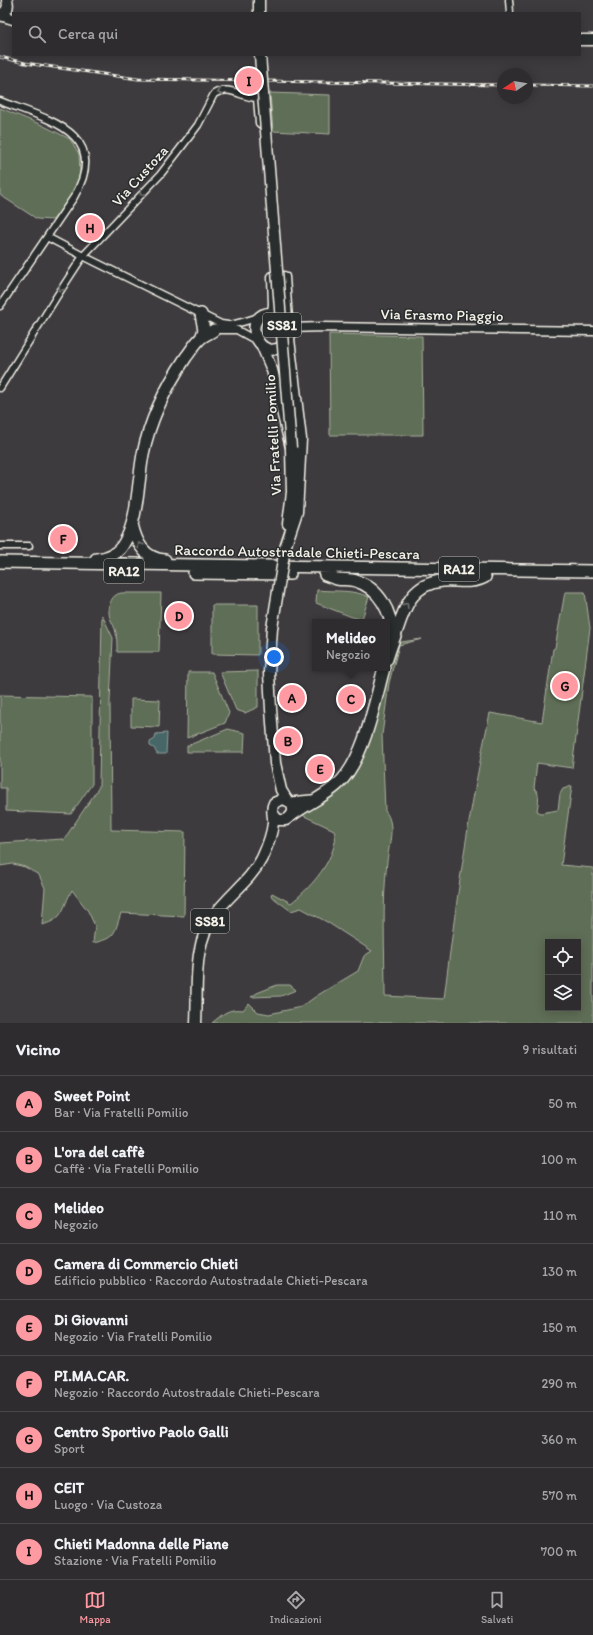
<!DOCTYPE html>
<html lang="it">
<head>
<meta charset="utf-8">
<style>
	:root { --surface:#2e2c2f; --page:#3a383b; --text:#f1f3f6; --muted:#a7a7aa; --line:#49484b; --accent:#ff9aa2 }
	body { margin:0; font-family:Itim,sans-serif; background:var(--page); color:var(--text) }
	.controls { position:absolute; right:12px; bottom:12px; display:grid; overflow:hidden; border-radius:0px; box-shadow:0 2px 10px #0003 }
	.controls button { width:36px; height:36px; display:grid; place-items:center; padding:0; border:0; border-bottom:1px solid var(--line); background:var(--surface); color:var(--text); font:20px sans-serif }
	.compass { position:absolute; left:497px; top:68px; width:36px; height:36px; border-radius:50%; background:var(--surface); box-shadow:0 2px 10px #0003; rotate:258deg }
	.you { position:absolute; left:274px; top:657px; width:14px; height:14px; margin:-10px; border:3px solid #fff; border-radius:50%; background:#1a73e8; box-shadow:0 0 0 6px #1a73e833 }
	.badge { display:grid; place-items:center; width:26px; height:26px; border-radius:50%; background:var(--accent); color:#111; font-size:13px; font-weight:700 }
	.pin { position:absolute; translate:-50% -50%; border:2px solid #fff; box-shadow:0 1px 4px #0006 }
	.popup { position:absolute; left:312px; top:619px; width:78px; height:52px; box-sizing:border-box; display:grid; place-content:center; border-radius:0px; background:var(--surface); filter:drop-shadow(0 1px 3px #0005); font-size:13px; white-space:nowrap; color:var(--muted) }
	.popup b { font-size:15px; color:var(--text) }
	.popup::after { content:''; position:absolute; left:50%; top:100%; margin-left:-8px; border:8px solid transparent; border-top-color:var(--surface) }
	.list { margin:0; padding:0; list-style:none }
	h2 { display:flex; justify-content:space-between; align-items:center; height:52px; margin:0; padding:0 16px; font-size:17px }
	h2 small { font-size:13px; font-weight:400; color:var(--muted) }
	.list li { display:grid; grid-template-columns:26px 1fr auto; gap:12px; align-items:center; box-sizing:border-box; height:56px; padding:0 16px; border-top:1px solid var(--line) }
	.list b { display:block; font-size:15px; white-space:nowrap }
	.list p { margin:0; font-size:13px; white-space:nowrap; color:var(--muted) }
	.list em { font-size:13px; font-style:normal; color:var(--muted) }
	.icon { flex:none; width:22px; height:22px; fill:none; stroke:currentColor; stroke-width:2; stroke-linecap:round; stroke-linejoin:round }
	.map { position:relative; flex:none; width:593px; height:1023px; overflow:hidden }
	.search { position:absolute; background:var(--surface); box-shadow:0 2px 10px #0003; left:12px; right:12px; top:12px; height:44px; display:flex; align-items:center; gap:10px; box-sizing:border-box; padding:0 14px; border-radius:0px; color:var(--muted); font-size:15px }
	.sheet { height:556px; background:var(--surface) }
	nav { display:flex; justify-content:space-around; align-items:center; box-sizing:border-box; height:56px; border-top:1px solid var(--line); background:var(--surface); font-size:11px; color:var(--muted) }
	nav a { display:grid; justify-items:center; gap:2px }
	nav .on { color:var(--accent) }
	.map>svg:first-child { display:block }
	.green { fill:#5f6e56; stroke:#aab09f; fill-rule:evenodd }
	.water { fill:#476668; stroke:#8c9e9b }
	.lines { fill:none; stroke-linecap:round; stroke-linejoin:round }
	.stream { stroke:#8c9e9b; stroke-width:1.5 }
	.minor-casing { stroke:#f4f1e8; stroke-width:9 }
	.tertiary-casing { stroke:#f4f1e8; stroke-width:11 }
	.primary-casing { stroke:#f4f1e8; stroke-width:13 }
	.motorway-casing { stroke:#f4f1e8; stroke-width:14 }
	.minor { stroke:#2a2d2e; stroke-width:6 }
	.tertiary { stroke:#2a2d2e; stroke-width:8 }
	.primary { stroke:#2a2d2e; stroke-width:10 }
	.motorway { stroke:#2a2d2e; stroke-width:11 }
	.rail-casing { stroke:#f4f1e8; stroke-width:3 }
	.rail { stroke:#2a2d2e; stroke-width:1.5; stroke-dasharray:4.5; stroke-linecap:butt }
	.primary-bridge-casing { stroke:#f4f1e8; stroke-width:13; stroke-linecap:butt }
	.primary-bridge { stroke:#2a2d2e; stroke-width:10 }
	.oneway { stroke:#71726f }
	.labels { text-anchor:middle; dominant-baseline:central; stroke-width:3; stroke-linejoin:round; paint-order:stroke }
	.shield { fill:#2a2d2e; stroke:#b7b6b0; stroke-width:1 }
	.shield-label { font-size:14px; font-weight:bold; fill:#f4f1e8 }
	.street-label { font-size:15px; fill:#f4f1e8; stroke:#2a2d2e }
</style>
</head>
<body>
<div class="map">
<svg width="593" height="1023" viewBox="0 0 593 1023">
	<rect width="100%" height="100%" fill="#3e3b3f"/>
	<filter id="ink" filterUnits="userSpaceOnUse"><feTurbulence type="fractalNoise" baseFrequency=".025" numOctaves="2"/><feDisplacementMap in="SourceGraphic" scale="8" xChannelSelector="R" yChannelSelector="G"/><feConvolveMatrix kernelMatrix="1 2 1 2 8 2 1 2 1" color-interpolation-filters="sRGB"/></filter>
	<g filter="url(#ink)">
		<path class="green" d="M 270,93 L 330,95 L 330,134 L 273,131 Z
			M 0,108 L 42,125 L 70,139 L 79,154 L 80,175 L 73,193 L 53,220 L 37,219 L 0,195 Z
			M 329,334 L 422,336 L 423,435 L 330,435 Z
			M 317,590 C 336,592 352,589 369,597 L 362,619 L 352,617 L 316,603 Z
			M 565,592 L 585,592 L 590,628 L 572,768 L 537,763 L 534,788 C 541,794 538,803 537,811 L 541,813 L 558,810 L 560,794 L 563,789 L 572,786 L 561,865 L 593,868 L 593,1023 L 212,1023 C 223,1014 228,1008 243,1010 L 249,1003 L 258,1012 L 269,1014 L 301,1007 L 318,995 L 358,971 L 364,956 L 372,951 L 327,922 L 301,908 L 291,911 L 271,896 L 272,893 L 291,903 C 309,889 330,866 335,842 C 336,839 335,834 334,830 L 300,814 L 332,795 L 345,784 L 357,768 L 366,745 L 394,643 L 422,639 L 399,645 L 389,683 L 382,735 L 385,811 C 396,824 389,844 387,861 C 382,905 385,951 385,996 L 444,999 C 456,903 469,808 490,713 L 542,722 L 553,649 L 555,648 ZM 548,942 L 578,942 L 578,1008 L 548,1008 Z
			M 121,593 L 161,593 L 159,652 L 117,652 C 117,645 117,639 116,633 C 115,627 112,623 110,618 C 107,608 110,595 121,593 Z
			M 212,605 L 258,605 L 258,655 L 212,654 Z
			M 102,615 L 113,638 L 110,701 L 111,830 L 185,832 L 184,916 L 121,913 C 114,934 116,938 93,943 L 95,926 L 88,911 L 72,890 C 62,908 65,919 42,925 L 45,888 L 39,875 L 25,867 L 13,864 L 0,866 L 0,843 L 63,839 L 63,841 L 99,787 Z
			M 258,671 L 258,707 L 245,713 L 236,710 L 220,672 Z
			M 188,672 L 212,672 L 229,713 L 225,723 L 187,738 Z
			M 0,695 L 92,697 L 92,784 L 71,814 L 6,811 L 6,788 L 0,788 Z
			M 131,699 L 160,700 L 159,727 L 131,726 Z
			M 228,729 L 245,733 L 244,752 L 187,752 L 187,746 Z
			M 277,985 L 290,985 L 296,990 L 281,996 L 251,997 L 257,993 Z"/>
		<path class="water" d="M 167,733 L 166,754 L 157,754 L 154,748 L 150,746 L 150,742 L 155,739 L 156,734 Z"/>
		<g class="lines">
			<path class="stream" d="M 358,741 L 370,698"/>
			<g class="minor-casing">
				<path id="minor" d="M 509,0 L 510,13
					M 0,101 C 46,119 112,132 74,197 L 0,306
					M 47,237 L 83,256 L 221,324 L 228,325
					M 214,330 C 229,324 244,323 258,317
					M 220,330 L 237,330 L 257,341
					M 0,388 L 57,296 L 83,256 L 160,175 L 180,149 L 198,125 L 214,94 C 229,84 242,98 257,98 L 259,123 L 266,129
					M 0,546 L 29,546"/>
			</g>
			<g class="tertiary-casing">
				<path id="tertiary" d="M 291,328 L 322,327 L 593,331"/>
			</g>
			<g class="primary-casing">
				<path id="primary" d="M 259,13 L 259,0
					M 0,15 C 7,12 9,7 7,0
					M 0,15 L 13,19
					M 580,40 L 593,40
					M 284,277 L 287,320
					M 273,312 L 274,304 L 273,277
					M 262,346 L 272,370 L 291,448 L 292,492 L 288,524
					M 285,548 L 297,512 L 301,439 L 289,339 C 293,327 289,317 277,313 C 234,308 261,375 289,339
					M 272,628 L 269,673 L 271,709 L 275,763 L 281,790 L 287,800
					M 196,1023 C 198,987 192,944 215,914 C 230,894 251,880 262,858 C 267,847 272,835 273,823 C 274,816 270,810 274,803 L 283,799 C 291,801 295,807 292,815 L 286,820 L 278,820 L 273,814"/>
			</g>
			<g class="motorway-casing">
				<path id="motorway" d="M 201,338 L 204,330 L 201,314
					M 132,524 C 136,542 144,559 165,560
					M 96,559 C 108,558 118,554 124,543 C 138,521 138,480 143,454 C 150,419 166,387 186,357 C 191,351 195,343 201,338 C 205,335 210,333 214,330
					M 0,562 L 593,571
					M 194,573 L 290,574
					M 325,575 C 329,576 333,578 337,579 C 343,580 350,579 356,581 C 379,588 392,612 392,635
					M 387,659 C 390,649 394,639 397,630 C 405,606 413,583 443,581 C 457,580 472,584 485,577
					M 291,803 L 311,801
					M 292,815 C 306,804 324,797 338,784 C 364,761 375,701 384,668"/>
			</g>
			<use href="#minor" class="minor"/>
			<use href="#tertiary" class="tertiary"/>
			<use href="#primary" class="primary"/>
			<use href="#motorway" class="motorway"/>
			<g class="rail-casing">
				<path id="rail" d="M 0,57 L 25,63 L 138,79 L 503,85
					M 527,85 L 593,86"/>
			</g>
			<use href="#rail" class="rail"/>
			<g class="primary-bridge-casing">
				<path id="primary-bridge" d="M 260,55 L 291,448
					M 272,628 L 285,548"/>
			</g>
			<use href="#primary-bridge" class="primary-bridge"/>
		</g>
		<defs><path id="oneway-chevron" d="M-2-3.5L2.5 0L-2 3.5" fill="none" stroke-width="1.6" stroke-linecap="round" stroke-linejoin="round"/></defs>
		<g class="oneway">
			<use href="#oneway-chevron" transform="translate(220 92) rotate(165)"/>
			<use href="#oneway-chevron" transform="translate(142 193) rotate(133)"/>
			<use href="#oneway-chevron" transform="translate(61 289) rotate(124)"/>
			<use href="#oneway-chevron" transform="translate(140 545) rotate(-123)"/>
			<use href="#oneway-chevron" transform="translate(406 605) rotate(-58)"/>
		</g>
	</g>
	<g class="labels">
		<g class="shield">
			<rect x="263" y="313" width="38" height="24" rx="3"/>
			<rect x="439" y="557" width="40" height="24" rx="3"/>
			<rect x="104" y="559" width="40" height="24" rx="3"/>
			<rect x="191" y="909" width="38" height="24" rx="3"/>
		</g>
		<g class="shield-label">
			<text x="282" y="325">SS81</text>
			<text x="459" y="569">RA12</text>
			<text x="124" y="571">RA12</text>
			<text x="210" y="921">SS81</text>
		</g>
		<g class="street-label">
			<text transform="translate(140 176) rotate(-48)">Via Custoza</text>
			<text transform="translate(442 315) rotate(1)">Via Erasmo Piaggio</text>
			<text transform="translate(273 435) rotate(-93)">Via Fratelli Pomilio</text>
			<text transform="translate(297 552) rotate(1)">Raccordo Autostradale Chieti-Pescara</text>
		</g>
	</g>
</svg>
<div class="controls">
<button><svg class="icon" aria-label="locate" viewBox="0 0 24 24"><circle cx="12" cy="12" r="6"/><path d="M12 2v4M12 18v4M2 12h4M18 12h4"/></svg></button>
<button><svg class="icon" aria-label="layers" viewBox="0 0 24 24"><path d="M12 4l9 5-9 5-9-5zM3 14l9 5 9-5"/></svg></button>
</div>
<svg class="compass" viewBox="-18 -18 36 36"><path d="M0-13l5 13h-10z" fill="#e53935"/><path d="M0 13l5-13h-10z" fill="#a7a7aa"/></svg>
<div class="you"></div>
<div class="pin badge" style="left:292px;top:698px">A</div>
<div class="pin badge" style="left:288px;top:741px">B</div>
<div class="pin badge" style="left:351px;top:699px">C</div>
<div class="popup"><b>Melideo</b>Negozio</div>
<div class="pin badge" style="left:179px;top:616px">D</div>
<div class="pin badge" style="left:320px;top:769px">E</div>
<div class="pin badge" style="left:63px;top:539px">F</div>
<div class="pin badge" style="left:565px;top:686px">G</div>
<div class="pin badge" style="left:90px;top:228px">H</div>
<div class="pin badge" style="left:249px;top:81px">I</div>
<div class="search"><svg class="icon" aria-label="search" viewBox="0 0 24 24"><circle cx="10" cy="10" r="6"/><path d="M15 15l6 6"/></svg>Cerca qui</div>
</div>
<section class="sheet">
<h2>Vicino<small>9 risultati</small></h2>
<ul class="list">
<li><span class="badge">A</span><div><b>Sweet Point</b><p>Bar · Via Fratelli Pomilio</p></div><em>50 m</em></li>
<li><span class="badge">B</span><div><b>L'ora del caffè</b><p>Caffè · Via Fratelli Pomilio</p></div><em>100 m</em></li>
<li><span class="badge">C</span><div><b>Melideo</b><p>Negozio</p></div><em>110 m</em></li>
<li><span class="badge">D</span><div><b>Camera di Commercio Chieti</b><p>Edificio pubblico · Raccordo Autostradale Chieti-Pescara</p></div><em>130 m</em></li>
<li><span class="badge">E</span><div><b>Di Giovanni</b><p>Negozio · Via Fratelli Pomilio</p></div><em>150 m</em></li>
<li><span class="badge">F</span><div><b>PI.MA.CAR.</b><p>Negozio · Raccordo Autostradale Chieti-Pescara</p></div><em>290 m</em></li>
<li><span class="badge">G</span><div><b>Centro Sportivo Paolo Galli</b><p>Sport</p></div><em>360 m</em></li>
<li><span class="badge">H</span><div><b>CEIT</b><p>Luogo · Via Custoza</p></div><em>570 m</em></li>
<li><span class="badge">I</span><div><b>Chieti Madonna delle Piane</b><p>Stazione · Via Fratelli Pomilio</p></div><em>700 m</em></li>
</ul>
</section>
<nav>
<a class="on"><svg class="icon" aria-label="map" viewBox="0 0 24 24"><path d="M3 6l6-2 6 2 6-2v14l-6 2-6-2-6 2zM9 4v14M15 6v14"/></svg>Mappa</a>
<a><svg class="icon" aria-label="directions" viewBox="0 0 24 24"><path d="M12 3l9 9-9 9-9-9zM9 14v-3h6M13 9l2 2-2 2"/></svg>Indicazioni</a>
<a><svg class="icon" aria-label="saved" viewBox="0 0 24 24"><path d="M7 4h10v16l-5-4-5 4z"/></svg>Salvati</a>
</nav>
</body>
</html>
